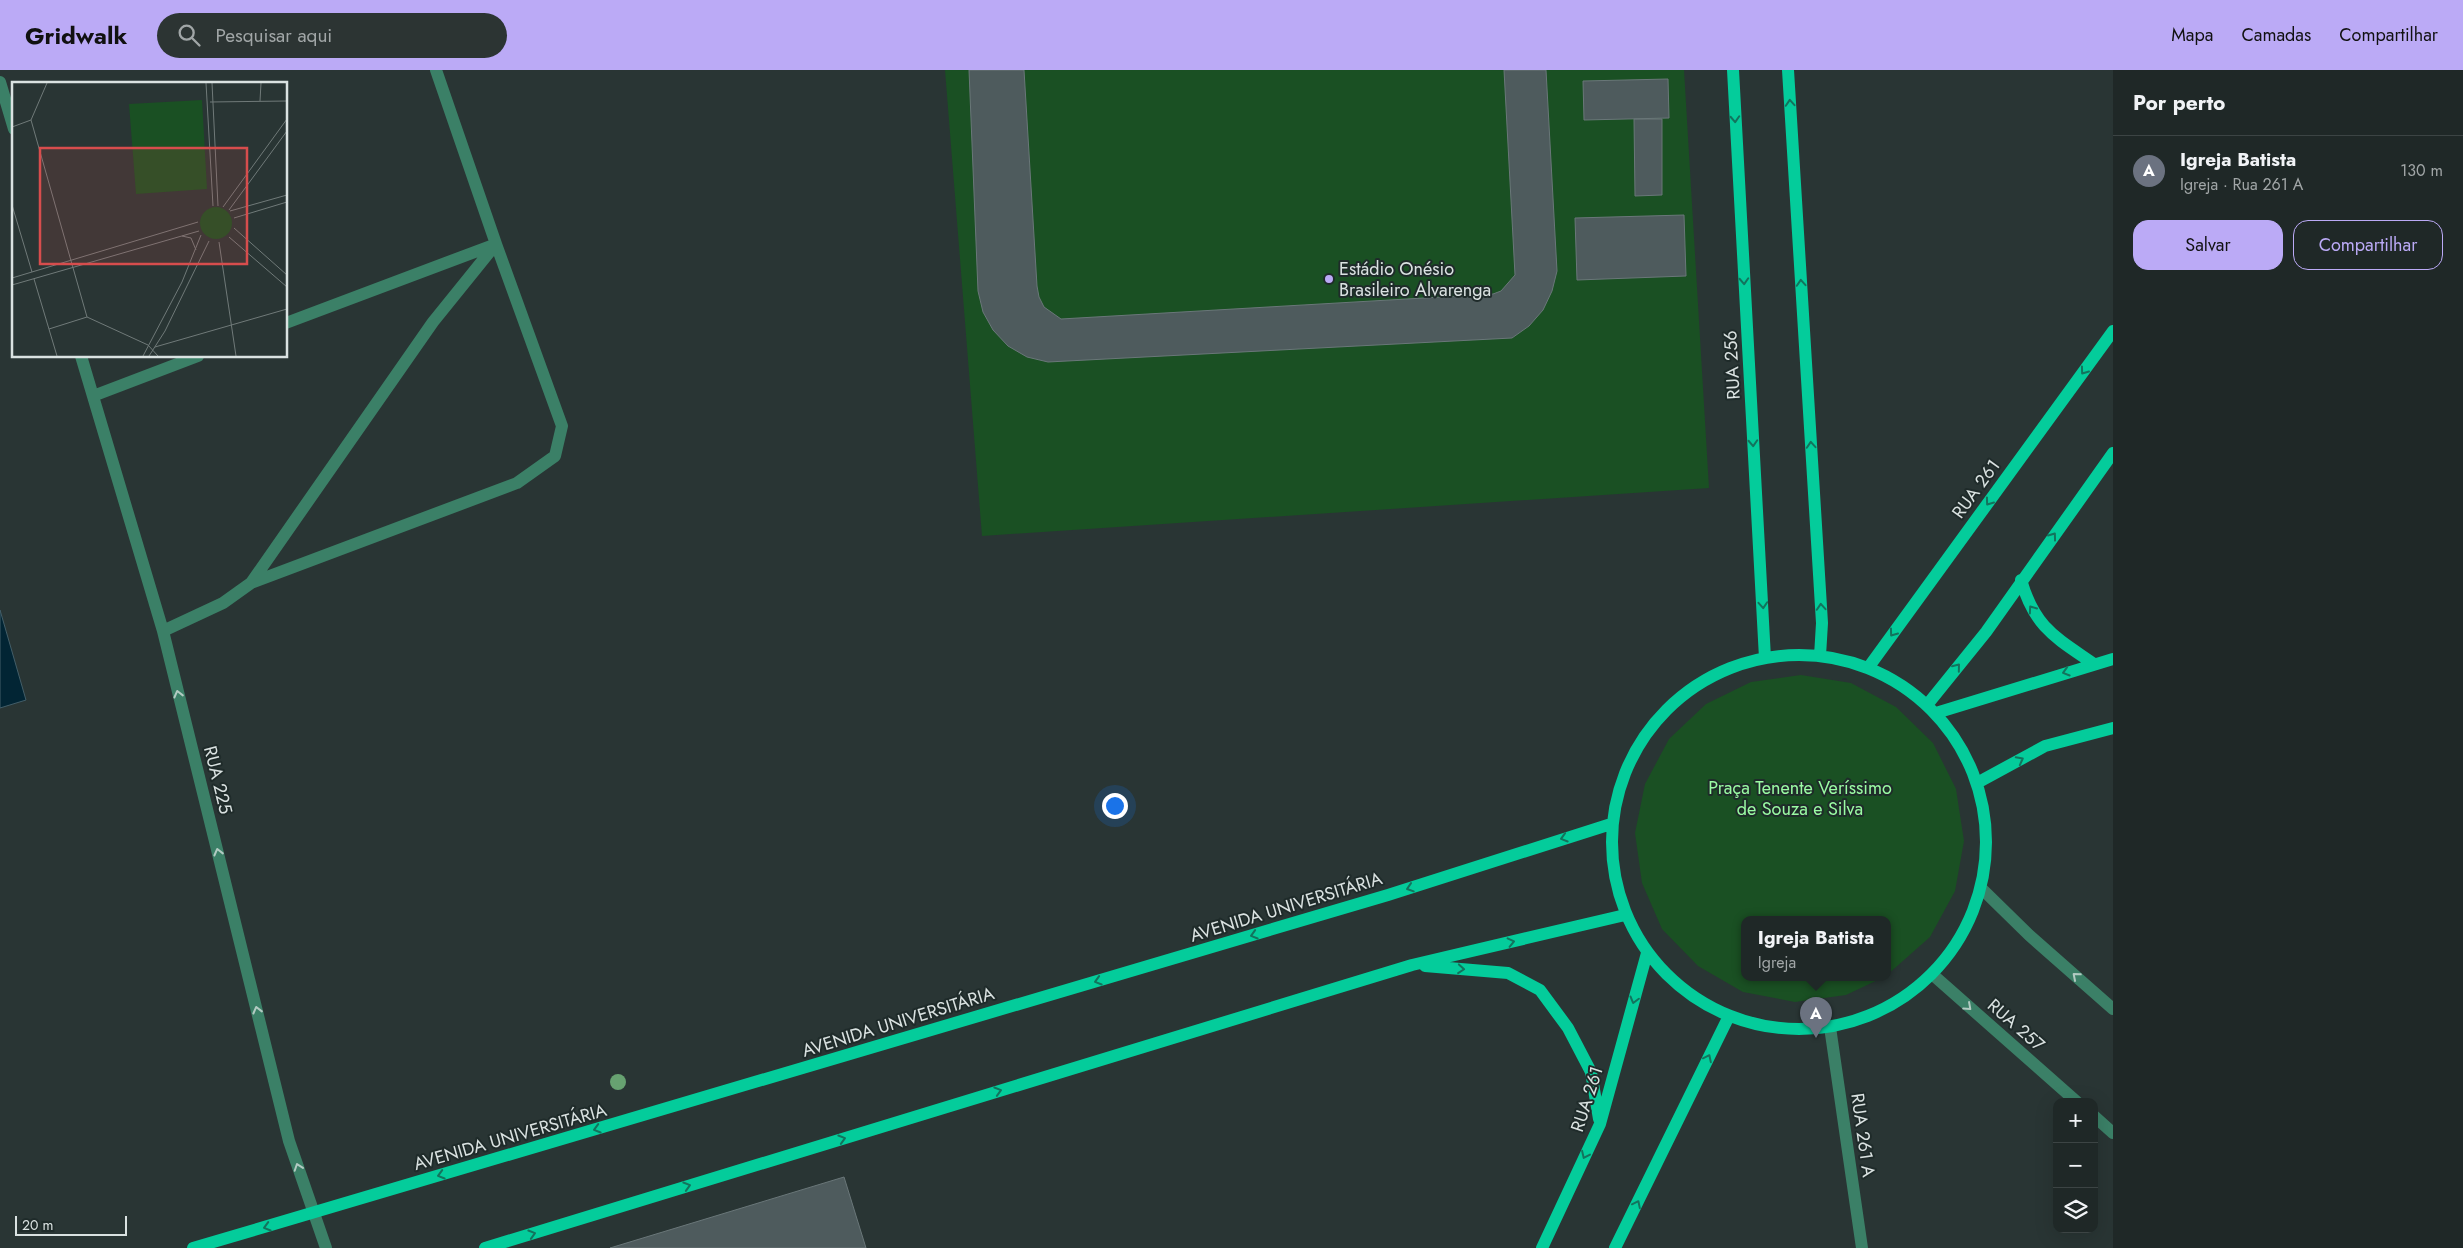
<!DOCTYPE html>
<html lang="pt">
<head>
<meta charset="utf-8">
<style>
	:root { --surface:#1f2827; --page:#2c3433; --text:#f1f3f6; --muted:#a1a6a7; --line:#3c4444; --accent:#bbaaf6 }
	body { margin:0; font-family:Jost,sans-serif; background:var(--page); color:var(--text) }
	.controls { position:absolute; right:15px; bottom:15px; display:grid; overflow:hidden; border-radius:10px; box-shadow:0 5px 20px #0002 }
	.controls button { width:45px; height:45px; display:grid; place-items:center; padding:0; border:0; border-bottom:1px solid var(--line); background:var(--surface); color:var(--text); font:25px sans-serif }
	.scale { position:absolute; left:15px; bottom:12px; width:112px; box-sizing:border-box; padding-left:5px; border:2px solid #dae2e1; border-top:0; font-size:14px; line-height:18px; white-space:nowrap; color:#dae2e1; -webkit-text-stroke:4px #1f2b2a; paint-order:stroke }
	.you { position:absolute; left:1114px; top:735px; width:18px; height:18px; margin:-12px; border:4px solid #fff; border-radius:50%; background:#1a73e8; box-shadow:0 0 0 8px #1a73e833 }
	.badge { display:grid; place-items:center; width:32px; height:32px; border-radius:50%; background:var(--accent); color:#fff; font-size:16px; font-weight:700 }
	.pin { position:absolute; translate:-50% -41px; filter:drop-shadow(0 1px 2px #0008) }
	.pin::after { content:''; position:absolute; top:26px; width:18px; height:15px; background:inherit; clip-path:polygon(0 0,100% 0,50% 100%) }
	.popup { position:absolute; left:1741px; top:846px; width:150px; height:65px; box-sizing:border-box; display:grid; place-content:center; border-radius:10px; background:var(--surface); filter:drop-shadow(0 1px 4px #0005); font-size:16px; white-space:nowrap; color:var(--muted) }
	.popup b { font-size:19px; color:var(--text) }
	.popup::after { content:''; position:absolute; left:50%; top:100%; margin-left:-10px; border:10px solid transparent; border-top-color:var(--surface) }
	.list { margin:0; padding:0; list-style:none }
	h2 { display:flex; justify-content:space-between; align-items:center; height:65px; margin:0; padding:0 20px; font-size:21px }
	h2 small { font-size:16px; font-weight:400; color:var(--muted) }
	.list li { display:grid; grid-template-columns:32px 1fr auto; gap:15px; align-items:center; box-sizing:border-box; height:70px; padding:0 20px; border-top:1px solid var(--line) }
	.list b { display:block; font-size:19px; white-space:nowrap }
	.list p { margin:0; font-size:16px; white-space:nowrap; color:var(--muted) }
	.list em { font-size:16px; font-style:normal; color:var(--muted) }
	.actions { display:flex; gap:10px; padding:15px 20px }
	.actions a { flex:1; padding:11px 0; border:1px solid var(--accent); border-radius:15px; text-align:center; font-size:18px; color:var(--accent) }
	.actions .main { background:var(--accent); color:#111 }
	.icon { flex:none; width:28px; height:28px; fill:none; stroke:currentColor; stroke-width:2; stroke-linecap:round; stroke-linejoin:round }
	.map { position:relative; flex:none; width:2113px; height:1178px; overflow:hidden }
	header { display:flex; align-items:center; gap:30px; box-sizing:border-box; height:70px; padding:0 25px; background:var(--accent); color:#111 }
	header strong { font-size:24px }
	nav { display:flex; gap:28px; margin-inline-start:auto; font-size:18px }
	.search { width:350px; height:45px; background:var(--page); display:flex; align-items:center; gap:12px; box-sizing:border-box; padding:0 18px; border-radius:28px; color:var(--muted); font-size:19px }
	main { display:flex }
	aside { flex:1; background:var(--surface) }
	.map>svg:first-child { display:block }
	.green { fill:#1a5023 }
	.water { fill:#022534; stroke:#435e68 }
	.building { fill:#4e5b5d; stroke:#6a7779 }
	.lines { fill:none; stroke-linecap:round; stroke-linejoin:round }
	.minor { stroke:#3b8067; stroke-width:12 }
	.major { stroke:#04cc9b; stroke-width:12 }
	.tree { fill:#67a271 }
	.oneway { stroke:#13735d }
	.oneway2 { stroke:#b2cac2 }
	.poi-dot { fill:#bbaaf6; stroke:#1f2b2a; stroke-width:2 }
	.labels { text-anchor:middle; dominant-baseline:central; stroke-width:4; stroke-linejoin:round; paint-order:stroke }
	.poi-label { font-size:18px; fill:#dae2e1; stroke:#1f2b2a; text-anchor:start }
	.street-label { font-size:18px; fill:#dae2e1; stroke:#1f2b2a }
	.park-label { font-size:18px; fill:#9afba3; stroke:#1f2b2a }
	.inset-road { fill:none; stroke:#707a79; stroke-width:1 }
	.view { fill:#d74d4d; fill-opacity:0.15; stroke:#d74d4d; stroke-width:2.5 }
	.inset-edge { fill:none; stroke:#dae2e1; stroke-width:2.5 }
</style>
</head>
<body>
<header>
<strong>Gridwalk</strong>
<div class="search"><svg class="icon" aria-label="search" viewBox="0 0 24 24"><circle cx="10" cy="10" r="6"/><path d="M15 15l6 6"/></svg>Pesquisar aqui</div>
<nav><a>Mapa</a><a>Camadas</a><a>Compartilhar</a></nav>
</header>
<main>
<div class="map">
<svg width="2113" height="1178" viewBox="0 0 2113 1178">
	<rect width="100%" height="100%" fill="#293534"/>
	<path class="green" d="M 945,0 L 1684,0 L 1709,418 L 982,466 Z
		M 1801,605 L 1851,613 L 1896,637 L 1933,673 L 1956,719 L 1964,771 L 1955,821 L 1930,867 L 1887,905 L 1887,849 L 1745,849 L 1745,907 L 1884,907 L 1846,925 L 1795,932 L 1743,922 L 1698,896 L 1662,859 L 1642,813 L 1635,763 L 1645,714 L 1669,669 L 1706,634 L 1751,612 Z"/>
	<path class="water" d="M 0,540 L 26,630 L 0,638 Z"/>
	<path class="building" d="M 969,0 L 1024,0 L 1037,216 L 1039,227 L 1044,237 L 1061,249 L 1493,224 L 1501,221 L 1515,205 L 1504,0 L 1546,0 L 1557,201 L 1552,221 L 1543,240 L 1529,256 L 1512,268 L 1048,292 L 1027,287 L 1008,276 L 993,260 L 983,242 L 978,221 Z
		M 1668,9 L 1669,48 L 1584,50 L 1583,11 Z
		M 1634,49 L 1662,49 L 1662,125 L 1635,126 Z
		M 1684,145 L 1686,206 L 1577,210 L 1575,148 Z
		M 844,1107 L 866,1178 L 610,1178 Z"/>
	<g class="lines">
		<path class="minor" d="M 0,12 L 14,59
			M 81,286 L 163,561 L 289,1071 L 326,1178
			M 93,326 L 198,286
			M 251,513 L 517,413 L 555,386 L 562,356 L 496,174 L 286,253
			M 163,561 L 223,533 L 251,513 L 433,252 L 496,174 L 436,0
			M 1981,818 L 2029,865 L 2113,939
			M 1932,904 L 2077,1032
			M 1830,957 L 1862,1178
			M 2094,1046 L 2113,1063"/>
		<path class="major" d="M 1733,0 L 1765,588
			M 1788,0 L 1822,553 L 1820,586
			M 2021,510 C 2035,558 2055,567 2094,594
			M1612 772a187 187 0 1 1 374 0a187 187 0 1 1-374 0Z
			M 1868,598 L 2113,261
			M 1927,635 L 1986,562 L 2113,383
			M 1936,643 L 2113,589
			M 1977,713 L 2045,676 L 2113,658
			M 1425,896 L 1508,903 L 1540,920 L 1568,958 L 1591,1002 L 1599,1049
			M 193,1178 L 1388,825 L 1611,754
			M 485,1178 L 1412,895 L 1625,845
			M 1542,1178 L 1600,1054 L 1647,883
			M 1615,1178 L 1729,946"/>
	</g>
	<circle class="tree" cx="618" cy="1012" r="8"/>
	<defs><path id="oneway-chevron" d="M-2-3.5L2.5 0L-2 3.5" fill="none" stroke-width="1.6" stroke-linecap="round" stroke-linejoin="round" transform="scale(1.25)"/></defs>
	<g class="oneway">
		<use href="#oneway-chevron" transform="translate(1790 33) rotate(-94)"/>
		<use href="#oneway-chevron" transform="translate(1735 49) rotate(87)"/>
		<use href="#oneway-chevron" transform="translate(1744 211) rotate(87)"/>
		<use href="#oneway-chevron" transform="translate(1801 213) rotate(-94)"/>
		<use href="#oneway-chevron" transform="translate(2084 301) rotate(126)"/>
		<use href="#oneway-chevron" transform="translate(1753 373) rotate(87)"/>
		<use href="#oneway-chevron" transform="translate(1811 375) rotate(-94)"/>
		<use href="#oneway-chevron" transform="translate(1989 432) rotate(126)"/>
		<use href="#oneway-chevron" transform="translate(2053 466) rotate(-54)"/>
		<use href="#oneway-chevron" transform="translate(1763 535) rotate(86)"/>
		<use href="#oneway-chevron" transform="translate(1821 537) rotate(-94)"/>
		<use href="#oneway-chevron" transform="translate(2032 539) rotate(-125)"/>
		<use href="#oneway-chevron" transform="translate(1893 563) rotate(126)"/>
		<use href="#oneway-chevron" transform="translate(1957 597) rotate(-51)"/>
		<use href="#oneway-chevron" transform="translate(2066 602) rotate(163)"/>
		<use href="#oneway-chevron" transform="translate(2020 690) rotate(-28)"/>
		<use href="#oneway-chevron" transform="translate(1564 768) rotate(163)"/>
		<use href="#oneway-chevron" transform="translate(1410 818) rotate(162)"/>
		<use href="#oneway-chevron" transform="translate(1254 865) rotate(163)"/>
		<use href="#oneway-chevron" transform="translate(1511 872) rotate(-13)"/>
		<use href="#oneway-chevron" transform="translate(1461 899) rotate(5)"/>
		<use href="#oneway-chevron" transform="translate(1098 911) rotate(163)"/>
		<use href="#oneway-chevron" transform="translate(1634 930) rotate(105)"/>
		<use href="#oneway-chevron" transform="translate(1708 988) rotate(-64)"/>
		<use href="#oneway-chevron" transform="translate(998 1021) rotate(-17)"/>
		<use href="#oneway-chevron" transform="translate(597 1059) rotate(164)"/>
		<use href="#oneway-chevron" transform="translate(842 1069) rotate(-17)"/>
		<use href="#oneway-chevron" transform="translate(1585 1085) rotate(115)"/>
		<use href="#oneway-chevron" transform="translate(441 1105) rotate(164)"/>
		<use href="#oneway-chevron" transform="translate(687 1116) rotate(-17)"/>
		<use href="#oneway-chevron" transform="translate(1637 1134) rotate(-64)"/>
		<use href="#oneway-chevron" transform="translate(267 1157) rotate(164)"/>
		<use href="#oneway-chevron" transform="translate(532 1164) rotate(-17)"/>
	</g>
	<g class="oneway2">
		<use href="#oneway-chevron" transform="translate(178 624) rotate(-104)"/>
		<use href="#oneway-chevron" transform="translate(218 782) rotate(-104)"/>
		<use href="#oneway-chevron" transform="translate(2076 906) rotate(-139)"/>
		<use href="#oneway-chevron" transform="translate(1968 937) rotate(42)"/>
		<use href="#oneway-chevron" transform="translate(257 940) rotate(-104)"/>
		<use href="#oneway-chevron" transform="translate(298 1097) rotate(-109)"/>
	</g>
	<circle class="poi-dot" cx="1329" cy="209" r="5"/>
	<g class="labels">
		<g class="poi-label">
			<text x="1339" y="199">Estádio Onésio<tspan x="1339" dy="21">Brasileiro Alvarenga</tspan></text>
		</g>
		<g class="street-label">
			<text transform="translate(1732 295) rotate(-93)">RUA 256</text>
			<text transform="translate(1976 419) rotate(-54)">RUA 261</text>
			<text transform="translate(218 710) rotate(76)">RUA 225</text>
			<text transform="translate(1286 837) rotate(-17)">AVENIDA UNIVERSITÁRIA</text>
			<text transform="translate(898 952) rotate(-17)">AVENIDA UNIVERSITÁRIA</text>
			<text transform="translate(2016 955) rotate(41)">RUA 257</text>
			<text transform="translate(1587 1029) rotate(-72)">RUA 261</text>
			<text transform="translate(1863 1065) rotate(82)">RUA 261 A</text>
			<text transform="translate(510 1067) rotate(-16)">AVENIDA UNIVERSITÁRIA</text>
		</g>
		<g class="park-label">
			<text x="1800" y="718">Praça Tenente Veríssimo<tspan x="1800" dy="21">de Souza e Silva</tspan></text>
		</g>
	</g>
	<g transform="translate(12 12)">
		<rect width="275" height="275" fill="#293534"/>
		<path d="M 190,18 L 195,107 L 124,112 L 117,22 ZM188 141a16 16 0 1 1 32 0a16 16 0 1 1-32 0Z" fill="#1a5023"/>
		<path class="inset-road" d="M 35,1 L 19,38 L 75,235M 194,1 L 201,124M 200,1 L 206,124M 248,19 L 249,1M 198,20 L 275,19M 0,45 L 19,38M 0,123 L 20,190M 211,125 L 275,37M 217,128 L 275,49M 218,129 L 275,113M 222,136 L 275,120M 222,146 L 275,193M 170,154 L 179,156 L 184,168M 217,155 L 275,205M 207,160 L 224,274M 0,196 L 186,140M 22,197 L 45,274M 0,203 L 187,149M 37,247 L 75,235 L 136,263 L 146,274M 143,265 L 275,227M 131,274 L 170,200 L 189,153M 137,274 L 153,249 L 197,159"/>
		<path class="view" d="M 28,66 L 235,66 L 235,182 L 28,182 Z"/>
		<rect width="275" height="275" class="inset-edge"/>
	</g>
</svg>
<div class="controls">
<button>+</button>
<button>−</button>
<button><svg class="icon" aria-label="layers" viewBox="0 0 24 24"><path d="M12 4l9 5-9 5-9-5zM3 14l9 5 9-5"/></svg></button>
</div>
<div class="scale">20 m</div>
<div class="you"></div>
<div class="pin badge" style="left:1816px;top:968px;background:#6b7280">A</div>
<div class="popup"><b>Igreja Batista</b>Igreja</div>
</div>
<aside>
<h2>Por perto<small></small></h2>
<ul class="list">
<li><span class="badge" style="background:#6b7280">A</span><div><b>Igreja Batista</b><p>Igreja · Rua 261 A</p></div><em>130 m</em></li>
</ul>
<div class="actions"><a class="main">Salvar</a><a>Compartilhar</a></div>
</aside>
</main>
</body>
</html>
